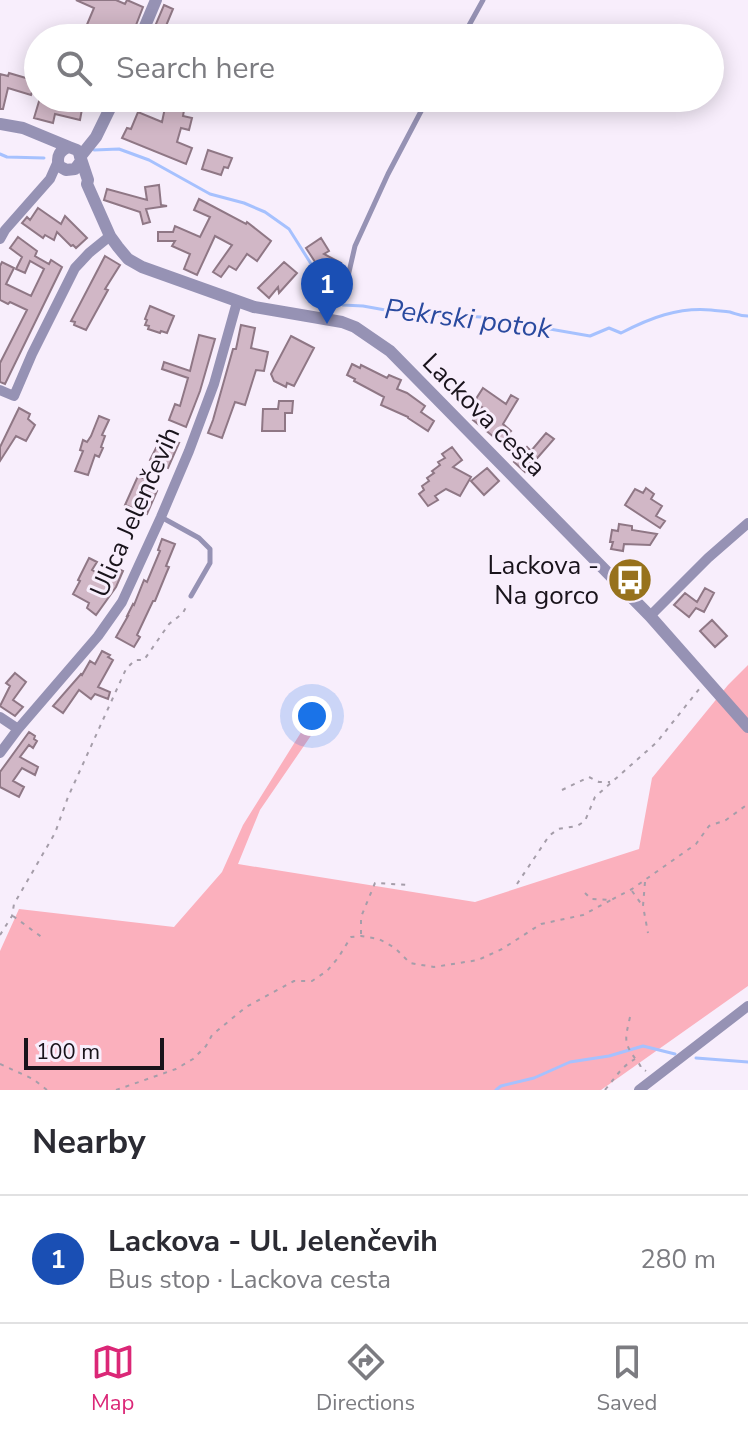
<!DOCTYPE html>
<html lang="en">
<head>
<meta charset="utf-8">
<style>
	:root { --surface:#fff; --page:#f7f7f7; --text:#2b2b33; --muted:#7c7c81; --line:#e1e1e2; --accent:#db2777 }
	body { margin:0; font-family:"Nunito Sans",sans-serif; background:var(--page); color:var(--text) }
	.scale { position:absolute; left:24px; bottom:20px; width:140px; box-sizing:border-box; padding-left:8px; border:4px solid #19131b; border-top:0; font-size:22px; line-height:28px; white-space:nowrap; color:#19131b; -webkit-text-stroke:6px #f8eefc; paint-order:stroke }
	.you { position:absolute; left:312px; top:716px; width:28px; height:28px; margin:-20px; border:6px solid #fff; border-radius:50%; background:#1a73e8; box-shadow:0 0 0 12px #1a73e833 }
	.badge { display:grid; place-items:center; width:52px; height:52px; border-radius:50%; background:var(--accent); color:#fff; font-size:26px; font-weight:700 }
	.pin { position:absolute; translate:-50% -66px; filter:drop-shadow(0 2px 4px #0008) }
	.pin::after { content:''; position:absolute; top:42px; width:28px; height:24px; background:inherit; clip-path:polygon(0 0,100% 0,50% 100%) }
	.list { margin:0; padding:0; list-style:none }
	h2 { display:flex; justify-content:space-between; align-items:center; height:104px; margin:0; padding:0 32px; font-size:34px }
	h2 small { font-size:26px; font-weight:400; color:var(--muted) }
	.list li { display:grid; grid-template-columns:52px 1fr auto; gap:24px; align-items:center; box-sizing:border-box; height:128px; padding:0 32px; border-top:2px solid var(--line) }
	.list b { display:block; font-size:30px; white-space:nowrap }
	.list p { margin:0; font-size:26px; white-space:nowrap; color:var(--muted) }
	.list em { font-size:26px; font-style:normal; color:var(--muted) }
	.icon { flex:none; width:44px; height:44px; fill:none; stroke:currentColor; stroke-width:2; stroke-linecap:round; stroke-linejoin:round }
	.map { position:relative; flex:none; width:748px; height:1090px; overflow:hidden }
	.search { position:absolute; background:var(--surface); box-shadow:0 4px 20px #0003; left:24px; right:24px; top:24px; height:88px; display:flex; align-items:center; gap:20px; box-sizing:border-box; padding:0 28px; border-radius:44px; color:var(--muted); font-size:30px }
	.sheet { height:232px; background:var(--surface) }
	nav { display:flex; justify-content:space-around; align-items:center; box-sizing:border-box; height:112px; border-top:2px solid var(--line); background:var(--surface); font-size:22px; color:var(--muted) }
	nav a { display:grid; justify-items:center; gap:4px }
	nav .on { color:var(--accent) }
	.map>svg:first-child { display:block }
	.green { fill:#fbb0bd }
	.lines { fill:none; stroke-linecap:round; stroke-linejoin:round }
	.stream { stroke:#a6c1fe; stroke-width:3 }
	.building { fill:#d1b7c6; stroke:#8f7785; stroke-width:2 }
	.path { stroke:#a59da9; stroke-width:2; stroke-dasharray:4 6; stroke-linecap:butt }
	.service { stroke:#9692b4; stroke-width:5 }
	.minor { stroke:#9692b4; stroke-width:10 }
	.tertiary { stroke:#9692b4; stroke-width:12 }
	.labels { text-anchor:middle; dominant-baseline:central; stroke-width:6; stroke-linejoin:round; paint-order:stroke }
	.street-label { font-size:26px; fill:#19131b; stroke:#f8eefc }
	.poi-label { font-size:26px; fill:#19131b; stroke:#f8eefc; text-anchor:end }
	.water-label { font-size:28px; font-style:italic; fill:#2a4a9f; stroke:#f8eefc }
</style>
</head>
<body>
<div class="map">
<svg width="748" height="1090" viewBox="0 0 748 1090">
	<rect width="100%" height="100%" fill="#f8eefc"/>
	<path class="green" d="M 748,665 L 748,986 L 601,1090 L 0,1090 L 0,951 L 19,909 L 174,927 L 222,872 L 243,825 L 310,718 L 321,721 L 260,810 L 238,864 L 475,902 L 639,849 L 652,778 L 728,685 Z"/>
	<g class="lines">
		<path class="stream" d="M 94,150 L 119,149 L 149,160 L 210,194 L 244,203 L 265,212 L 289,229 L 320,278 L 343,305 L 363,306 L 402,313 L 481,317 L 590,336 L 609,328 L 621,333 C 650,318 678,307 711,310 C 717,311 724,311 730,312 C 737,314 740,316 748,316
			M 0,154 L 7,157 L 44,158
			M 696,1058 L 748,1062
			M 496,1090 L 501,1086 L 534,1078 L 570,1062 L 609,1056 L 643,1046 L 675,1054"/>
	</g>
	<path class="building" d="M 76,0 L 116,0 L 125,4 L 127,0 L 143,7 L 131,38 L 84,38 L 88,30 L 86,27 L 94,8 Z
		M 164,5 L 173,9 L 161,38 L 150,38 Z
		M 9,73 L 36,81 L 31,95 L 8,88 L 3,109 L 0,109 L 0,74 L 8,76 Z
		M 40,98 L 84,98 L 80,120 L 55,114 L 53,123 L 34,118 Z
		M 167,98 L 186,99 L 183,116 L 192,118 L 189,130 L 181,128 L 177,142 L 192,148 L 186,164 L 122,138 L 127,128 L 131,129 L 138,112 L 162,122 Z
		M 208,150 L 232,158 L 228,168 L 224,167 L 221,175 L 202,169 Z
		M 159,185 L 161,205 L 167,206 L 146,209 L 150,222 L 143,224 L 140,212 L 104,200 L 107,189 L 147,200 L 145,187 Z
		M 199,199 L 246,224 L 247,222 L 271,241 L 257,261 L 247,254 L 236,270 L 229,266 L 221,277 L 213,272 L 232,245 L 215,236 L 197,275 L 184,269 L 190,254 L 172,246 L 175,241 L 158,241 L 158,232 L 173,232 L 175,226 L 200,237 L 210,217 L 194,210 Z
		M 38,208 L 61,224 L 65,216 L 87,238 L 76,248 L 73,245 L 71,246 L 57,232 L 54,240 L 45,235 L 43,238 L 22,223 L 27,217 L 30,220 Z
		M 18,237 L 37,251 L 35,256 L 49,264 L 51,260 L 62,267 L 5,384 L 0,382 L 0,363 L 27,310 L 10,302 L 8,304 L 0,300 L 0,266 L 2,262 L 14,268 L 6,284 L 31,296 L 44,269 L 30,261 L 25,273 L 16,269 L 22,257 L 10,248 Z
		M 321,238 L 329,251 L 324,254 L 341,263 L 318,301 L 310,296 L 322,274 L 317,271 L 319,268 L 306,248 Z
		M 105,256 L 120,265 L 105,289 L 108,290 L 86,330 L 74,325 L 75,322 L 71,321 Z
		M 284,262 L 297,273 L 279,293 L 278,287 L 269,298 L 258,288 Z
		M 150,306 L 174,316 L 167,333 L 161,331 L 160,333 L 148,329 L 149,326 L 145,325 L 147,320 L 145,319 Z
		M 241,325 L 255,328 L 251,348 L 268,352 L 264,371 L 256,370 L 245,405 L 235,402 L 222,438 L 208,433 L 213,420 L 233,349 L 236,349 Z
		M 199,335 L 215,339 L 200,391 L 186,427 L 169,420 L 175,404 L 180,406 L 188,378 L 162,369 L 164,362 L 190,371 Z
		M 291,336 L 314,348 L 294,386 L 287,383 L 286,387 L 274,381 L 271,374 Z
		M 352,364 L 360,368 L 361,365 L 387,378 L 389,375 L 401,380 L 397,389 L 407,393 L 425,406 L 421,412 L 434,421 L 428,431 L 408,418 L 408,417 L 381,405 L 384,397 L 354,381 L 355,379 L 347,375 Z
		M 483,388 L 506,404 L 511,395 L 518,399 L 503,424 L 511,431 L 500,442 L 473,420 L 482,407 L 474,402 Z
		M 279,401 L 293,401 L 292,413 L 285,413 L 285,431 L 262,431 L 263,409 L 278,409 Z
		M 19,408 L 30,414 L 28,419 L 35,425 L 26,441 L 16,436 L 0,461 L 0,447 Z
		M 99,416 L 109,420 L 102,435 L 105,436 L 101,447 L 103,448 L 99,457 L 95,455 L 88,475 L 75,471 L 83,451 L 80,450 L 83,440 L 87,442 L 91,436 Z
		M 546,433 L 554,439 L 525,472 L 514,462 L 527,447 L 531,451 Z
		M 164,442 L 179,443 L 168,468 L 150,460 L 156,448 L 160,450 Z
		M 452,447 L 462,460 L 453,467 L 471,477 L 460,496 L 446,489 L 435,496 L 438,500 L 428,506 L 419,494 L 424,490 L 422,486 L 429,481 L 427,478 L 434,473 L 432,471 L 440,465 L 438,462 L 445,458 L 442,454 Z
		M 487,468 L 499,481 L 484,495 L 471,481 Z
		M 138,476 L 156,483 L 153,489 L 157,491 L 147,514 L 125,505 Z
		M 646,488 L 654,494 L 651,499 L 662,506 L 656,516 L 665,521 L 660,528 L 625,505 L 635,489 L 643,493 Z
		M 619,524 L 632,526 L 632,530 L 657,534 L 650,545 L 624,544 L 623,551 L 611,549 L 613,542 L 610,542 L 612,530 L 618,531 Z
		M 162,539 L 175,544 L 166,566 L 169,567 L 166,574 L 155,601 L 153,601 L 137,635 L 140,637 L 134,647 L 116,637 L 128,616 L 127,616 L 133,604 L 134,605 L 144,580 L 147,582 L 160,551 L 158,550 Z
		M 89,558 L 97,562 L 92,570 L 106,578 L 112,566 L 123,571 L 116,587 L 96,615 L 87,608 L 89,603 L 73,594 L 80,581 L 78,580 Z
		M 705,588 L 714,593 L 704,612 L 696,608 L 689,617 L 674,605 L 685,593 L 697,602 Z
		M 712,620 L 727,636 L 715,647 L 700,631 Z
		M 102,651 L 110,655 L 108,657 L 113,660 L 98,687 L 110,692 L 108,699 L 95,694 L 91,699 L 79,690 L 63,713 L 53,706 L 81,674 L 82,675 L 90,661 L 95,664 Z
		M 15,673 L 26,682 L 13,700 L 23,707 L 15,716 L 0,706 L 10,686 L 6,683 Z
		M 29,732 L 35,736 L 34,739 L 37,741 L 33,748 L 29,745 L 20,757 L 38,767 L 35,775 L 22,768 L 13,781 L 24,787 L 19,797 L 0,787 L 0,772 Z"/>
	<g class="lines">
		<path class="path" d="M 562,790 L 589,777 L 599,782 L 610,782
			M 645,882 L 643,906 L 648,933
			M 517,884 L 549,836 L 558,829 L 577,826 L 585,821 L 595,797 L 657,742 L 700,688
			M 632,891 L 642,905
			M 585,893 L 591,899 L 611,900 L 632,889 L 696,844 L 709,826 L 726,820 L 748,804
			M 13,916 L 43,938
			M 361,934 L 361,917 L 375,883 L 410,885
			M 0,935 L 12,916 L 14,904 L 55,833 L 68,797 L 126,669 L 135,660 L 144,660 L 169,624 L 183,613 L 188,603
			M 630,1017 C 625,1040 623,1042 637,1061 C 645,1071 636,1064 646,1071
			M 0,1064 L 33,1079 L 47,1090
			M 116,1090 L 176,1069 L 193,1059 L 206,1046 L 212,1035 L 246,1007 L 294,981 L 312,981 L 327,971 L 338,958 L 351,937 L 361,936 L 379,939 L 395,948 L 410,963 L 434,967 L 478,960 L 502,949 L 541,924 L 583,915 L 611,900
			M 605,1090 C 615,1078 621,1067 635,1059"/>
		<path class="service" d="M 462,38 L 483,0
			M 329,318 L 332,306 L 346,285 L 355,246 L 388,174 L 428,98
			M 161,517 L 199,538 L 210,549 L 210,563 L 191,596"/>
		<path class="minor" d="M 0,239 L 5,230 L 50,179 L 58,161
			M 0,390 L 14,396 L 32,354 L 75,268 L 89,253 L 110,236
			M 650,616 L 708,558 L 748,523
			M 0,717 L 18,729
			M 0,753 L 18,729 L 98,636 L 122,602 L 161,517 L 189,451 L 214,384 L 237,302
			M 639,1090 L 748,1006"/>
		<path class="tertiary" d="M 140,38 L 156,0
			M 0,124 L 23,128 L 69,147
			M 80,157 L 96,137 L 115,98
			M 81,161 L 75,169 L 66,170 L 59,166 C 56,156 60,150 69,147 L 77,150 L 79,153 L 88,180 L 87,184 L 110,236 L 118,247 L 128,259 L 142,267 L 254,307 L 342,322 L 355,327 L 390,351 L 650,616 L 748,727"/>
	</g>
	<defs>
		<g id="bus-disc" transform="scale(2.3)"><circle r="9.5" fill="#97721c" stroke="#f8eefc"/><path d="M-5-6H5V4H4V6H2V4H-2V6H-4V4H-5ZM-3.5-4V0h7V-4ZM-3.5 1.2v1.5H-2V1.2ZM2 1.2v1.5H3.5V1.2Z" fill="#fff"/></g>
	</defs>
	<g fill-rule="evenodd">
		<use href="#bus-disc" x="630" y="580"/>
	</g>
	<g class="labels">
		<g class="street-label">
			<text transform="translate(484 415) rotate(45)">Lackova cesta</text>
			<text transform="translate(135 512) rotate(-66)">Ulica Jelenčevih</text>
		</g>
		<g class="poi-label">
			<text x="599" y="565">Lackova -<tspan x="599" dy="30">Na gorco</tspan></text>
		</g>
		<g class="water-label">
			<text transform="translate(468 319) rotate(7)">Pekrski potok</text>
		</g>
	</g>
</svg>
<div class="scale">100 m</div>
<div class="you"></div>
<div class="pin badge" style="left:327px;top:324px;background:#1a4fb4">1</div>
<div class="search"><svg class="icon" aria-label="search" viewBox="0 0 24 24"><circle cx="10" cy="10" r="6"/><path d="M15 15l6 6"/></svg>Search here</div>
</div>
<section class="sheet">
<h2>Nearby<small></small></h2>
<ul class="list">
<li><span class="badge" style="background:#1a4fb4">1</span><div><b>Lackova - Ul. Jelenčevih</b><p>Bus stop · Lackova cesta</p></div><em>280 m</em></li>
</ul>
</section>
<nav>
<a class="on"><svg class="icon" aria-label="map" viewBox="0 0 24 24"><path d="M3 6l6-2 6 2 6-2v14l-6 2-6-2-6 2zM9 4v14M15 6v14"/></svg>Map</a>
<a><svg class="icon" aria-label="directions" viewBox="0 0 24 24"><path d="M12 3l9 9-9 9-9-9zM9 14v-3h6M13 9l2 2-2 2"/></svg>Directions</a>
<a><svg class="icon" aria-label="saved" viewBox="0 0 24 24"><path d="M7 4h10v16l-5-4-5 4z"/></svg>Saved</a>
</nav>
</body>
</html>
